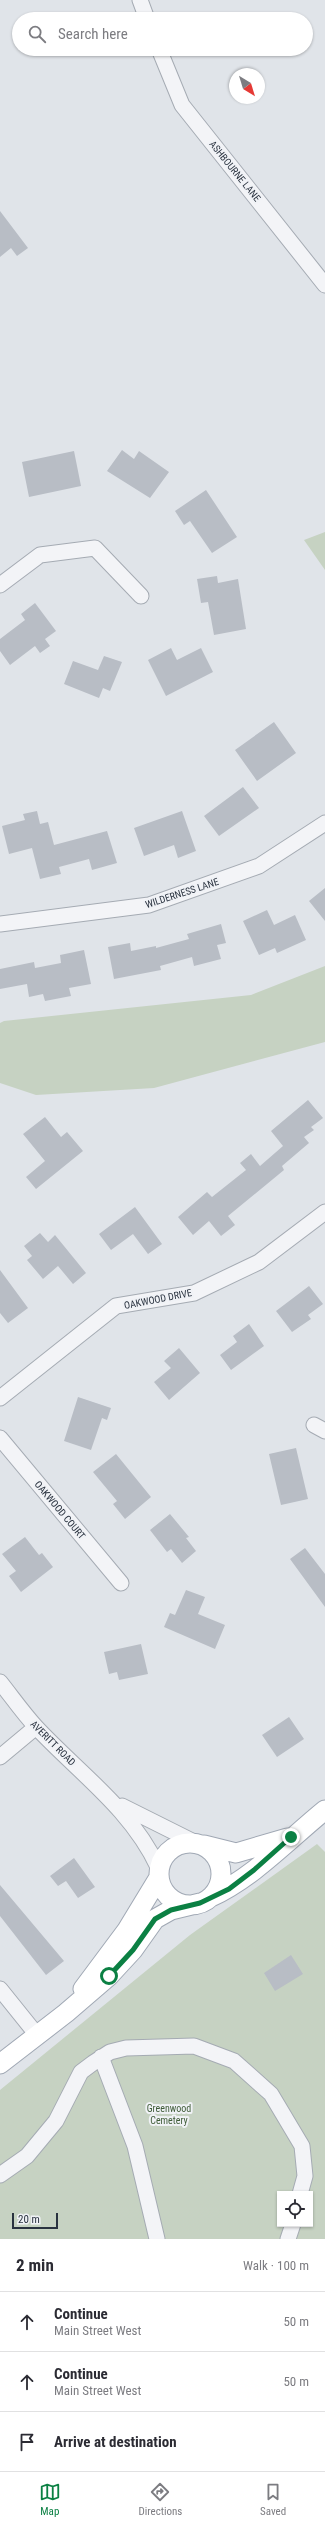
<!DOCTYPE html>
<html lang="en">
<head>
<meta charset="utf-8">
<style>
	:root { --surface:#fff; --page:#f2f2f3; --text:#2b2b33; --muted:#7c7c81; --line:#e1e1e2; --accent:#0b8043 }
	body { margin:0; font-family:"Roboto Condensed",sans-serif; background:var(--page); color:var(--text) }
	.controls { position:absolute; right:12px; bottom:12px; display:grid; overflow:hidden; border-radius:0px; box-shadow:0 1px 3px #0004 }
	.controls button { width:36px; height:36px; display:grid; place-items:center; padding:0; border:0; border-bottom:1px solid var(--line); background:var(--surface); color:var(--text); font:20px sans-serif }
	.compass { position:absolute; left:229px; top:68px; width:36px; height:36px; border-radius:50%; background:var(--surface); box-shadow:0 1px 3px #0004; rotate:142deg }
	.scale { position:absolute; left:12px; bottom:10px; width:46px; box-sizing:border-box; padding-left:4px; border:2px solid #29323f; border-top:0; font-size:11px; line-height:14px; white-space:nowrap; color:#29323f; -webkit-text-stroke:3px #f0f2f6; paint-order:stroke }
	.stop { position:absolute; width:12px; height:12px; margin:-9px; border:3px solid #0b8043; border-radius:50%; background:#fff }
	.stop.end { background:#0b8043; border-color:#fff; box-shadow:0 1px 4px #0008 }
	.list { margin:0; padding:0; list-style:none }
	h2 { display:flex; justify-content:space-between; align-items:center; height:52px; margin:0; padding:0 16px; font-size:17px }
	h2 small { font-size:13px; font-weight:400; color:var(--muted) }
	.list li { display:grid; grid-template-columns:26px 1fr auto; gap:12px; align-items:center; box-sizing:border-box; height:60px; padding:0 16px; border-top:1px solid var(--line) }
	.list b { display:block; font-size:15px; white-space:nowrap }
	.list p { margin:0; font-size:13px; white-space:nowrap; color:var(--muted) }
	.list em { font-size:13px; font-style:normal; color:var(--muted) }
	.icon { flex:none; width:22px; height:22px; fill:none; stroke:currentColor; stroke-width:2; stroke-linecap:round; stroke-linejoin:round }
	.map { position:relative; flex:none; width:325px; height:2239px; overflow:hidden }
	.search { position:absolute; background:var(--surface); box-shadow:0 1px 3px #0004; left:12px; right:12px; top:12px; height:44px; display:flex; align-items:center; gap:10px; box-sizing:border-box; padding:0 14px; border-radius:22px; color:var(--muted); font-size:15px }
	.sheet { height:232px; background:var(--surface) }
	nav { display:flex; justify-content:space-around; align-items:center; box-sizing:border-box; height:56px; border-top:1px solid var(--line); background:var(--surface); font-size:11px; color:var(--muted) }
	nav a { display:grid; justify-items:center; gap:2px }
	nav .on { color:var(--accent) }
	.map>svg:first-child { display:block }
	.green { fill:#c6d2c2; fill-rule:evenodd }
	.building { fill:#b8bdc5 }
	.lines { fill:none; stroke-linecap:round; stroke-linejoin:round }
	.minor-casing { stroke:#a5abb3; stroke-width:17 }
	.major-casing { stroke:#a0a8b4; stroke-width:21 }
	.minor { stroke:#f3f4f7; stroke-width:15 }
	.major { stroke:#fff; stroke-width:19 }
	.route { stroke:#0b8043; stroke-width:5 }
	.labels { text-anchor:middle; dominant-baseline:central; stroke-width:4; stroke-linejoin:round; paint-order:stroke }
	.street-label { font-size:10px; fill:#29323f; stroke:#f0f2f6 }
	.park-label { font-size:10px; fill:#3e5b37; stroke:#f0f2f6 }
</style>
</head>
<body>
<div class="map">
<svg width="325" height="2239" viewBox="0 0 325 2239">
	<rect width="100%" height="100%" fill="#e0e4e9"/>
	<path class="green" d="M 325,532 L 325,570 L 304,540 Z
		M 325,966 L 325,1042 L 154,1088 L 36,1095 L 0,1083 L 0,1023 L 4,1021 L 251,995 Z
		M 317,1844 L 325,1852 L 325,2239 L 0,2239 L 0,2090 L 190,1935 ZM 280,2194 L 310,2194 L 310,2224 L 280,2224 Z"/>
	<path class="building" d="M 0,211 L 28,248 L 17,256 L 11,248 L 0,257 Z
		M 122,450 L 134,459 L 139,451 L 169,472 L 150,498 L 107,471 Z
		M 74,451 L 81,486 L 29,497 L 22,462 Z
		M 206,490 L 237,537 L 212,553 L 190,521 L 184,525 L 175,511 Z
		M 217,576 L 218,583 L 238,579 L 246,629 L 214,635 L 208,602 L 201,603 L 197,579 Z
		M 35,603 L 56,631 L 45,639 L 50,646 L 40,653 L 35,646 L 10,665 L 0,651 L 0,639 L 25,620 L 21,614 Z
		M 171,648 L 177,660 L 201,648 L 213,672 L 166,696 L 148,660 Z
		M 104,656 L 122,662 L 110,691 L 103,688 L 99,698 L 64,684 L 73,661 L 98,670 Z
		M 274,722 L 296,753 L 257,781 L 235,750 Z
		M 243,787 L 259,808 L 219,836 L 204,816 Z
		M 37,811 L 40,824 L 48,822 L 54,845 L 107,831 L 117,863 L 92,870 L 89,859 L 59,867 L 61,874 L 40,879 L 32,848 L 9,854 L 2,826 L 25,820 L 23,814 Z
		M 182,811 L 196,851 L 178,858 L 174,845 L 144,856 L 134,828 Z
		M 325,888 L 325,921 L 309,901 Z
		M 267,910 L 274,925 L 295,915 L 306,940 L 277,953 L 275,948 L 259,955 L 243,921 Z
		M 221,924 L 226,943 L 217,945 L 221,959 L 194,966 L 192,957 L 160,966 L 161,970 L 114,979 L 108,947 L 130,943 L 131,951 L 156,946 L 156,948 L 189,939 L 187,934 Z
		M 84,950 L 91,984 L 69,988 L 71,996 L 45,1001 L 43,994 L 29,997 L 27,984 L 0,989 L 0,969 L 34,962 L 35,968 L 61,963 L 60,955 Z
		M 308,1100 L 323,1118 L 311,1127 L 314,1130 L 304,1137 L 309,1143 L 282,1166 L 284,1170 L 228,1216 L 235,1225 L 221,1236 L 209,1221 L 193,1235 L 178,1217 L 207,1192 L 212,1197 L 246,1170 L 240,1163 L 251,1154 L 260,1166 L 283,1146 L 271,1131 Z
		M 45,1117 L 61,1137 L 67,1132 L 83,1151 L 36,1189 L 26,1177 L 45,1161 L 23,1134 Z
		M 135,1207 L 162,1244 L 148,1254 L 133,1234 L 111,1250 L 99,1234 Z
		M 40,1233 L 48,1242 L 55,1235 L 86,1273 L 73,1284 L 58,1266 L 43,1279 L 27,1260 L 32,1256 L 24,1246 Z
		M 0,1270 L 28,1308 L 8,1323 L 0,1313 Z
		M 309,1286 L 323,1304 L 308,1315 L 311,1319 L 292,1332 L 276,1311 Z
		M 249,1324 L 264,1346 L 231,1370 L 220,1355 L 237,1342 L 233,1336 Z
		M 179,1348 L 200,1373 L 169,1400 L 154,1382 L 171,1368 L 164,1361 Z
		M 78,1397 L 111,1408 L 107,1420 L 102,1418 L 91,1450 L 64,1441 Z
		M 296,1448 L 308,1499 L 281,1505 L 269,1454 Z
		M 116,1454 L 151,1497 L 125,1519 L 113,1504 L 117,1501 L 93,1472 Z
		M 170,1514 L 189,1537 L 186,1538 L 196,1551 L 182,1563 L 171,1549 L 167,1552 L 150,1530 Z
		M 25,1537 L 39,1555 L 42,1553 L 53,1567 L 21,1592 L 9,1576 L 16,1571 L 2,1554 Z
		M 305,1548 L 325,1574 L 325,1607 L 290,1559 Z
		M 186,1590 L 205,1597 L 198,1614 L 225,1625 L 215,1649 L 164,1627 L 170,1613 L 175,1615 Z
		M 141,1644 L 148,1674 L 119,1680 L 117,1672 L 109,1674 L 104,1652 Z
		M 289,1717 L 304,1739 L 277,1757 L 262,1735 Z
		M 74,1858 L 95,1887 L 78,1898 L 66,1881 L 58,1886 L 50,1876 Z
		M 0,1885 L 64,1961 L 46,1975 L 0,1916 Z
		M 291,1955 L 303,1974 L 275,1991 L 264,1973 Z"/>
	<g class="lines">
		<g class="minor-casing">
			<path id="minor" d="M 140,0 L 147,19
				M 159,49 L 182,105 L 325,285
				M 0,585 L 40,555 L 95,548 L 141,596
				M 0,924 L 149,905 L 259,866 L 325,823
				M 0,1398 L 116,1306 L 194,1293 L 259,1262 L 325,1212
				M 314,1425 L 325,1431
				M 0,1438 L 121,1583
				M 0,1682 C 12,1697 23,1713 36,1727 C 79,1773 131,1809 158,1867
				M 0,1757 L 36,1727
				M 122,1806 L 194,1842
				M 0,1989 L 37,2035
				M 101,2057 L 135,2146 L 157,2239
				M 0,2175 L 27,2156 L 56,2121 L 81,2072 L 93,2063 L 110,2052 L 126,2048 L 194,2046 L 234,2061 L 271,2094 L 302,2146 L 305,2176 L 300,2194
				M 288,2239 L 293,2224"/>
		</g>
		<g class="major-casing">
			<path id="major" d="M159 1874a31 31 0 1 1 62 0a31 31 0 1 1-62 0Z
				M 204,1845 L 236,1853 L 287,1838
				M 211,1897 C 254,1877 288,1840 325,1810
				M 83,1989 L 127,1930 L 158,1879
				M 0,2064 L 66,2013 L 109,1976 L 133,1950 L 155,1919 L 171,1910 L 200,1903"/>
		</g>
		<use href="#minor" class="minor"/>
		<use href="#major" class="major"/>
	</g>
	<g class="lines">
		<path class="route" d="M 109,1976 L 133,1950 L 155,1919 L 171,1910 L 200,1903 L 229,1889 L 254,1870 L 291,1837"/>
	</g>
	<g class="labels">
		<g class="street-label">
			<text transform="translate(235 171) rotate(51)">ASHBOURNE LANE</text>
			<text transform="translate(182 893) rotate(-18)">WILDERNESS LANE</text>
			<text transform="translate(158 1299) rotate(-11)">OAKWOOD DRIVE</text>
			<text transform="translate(60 1510) rotate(50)">OAKWOOD COURT</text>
			<text transform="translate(53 1743) rotate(45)">AVERITT ROAD</text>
		</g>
		<g class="park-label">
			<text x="169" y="2108">Greenwood<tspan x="169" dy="12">Cemetery</tspan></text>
		</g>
	</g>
</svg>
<div class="controls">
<button><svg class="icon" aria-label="locate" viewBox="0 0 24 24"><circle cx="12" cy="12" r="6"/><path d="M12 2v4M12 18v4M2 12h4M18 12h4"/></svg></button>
</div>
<svg class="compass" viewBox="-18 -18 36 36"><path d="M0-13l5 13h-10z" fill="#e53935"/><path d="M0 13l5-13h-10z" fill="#7c7c81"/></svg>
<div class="scale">20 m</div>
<div class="stop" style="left:109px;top:1976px"></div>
<div class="stop end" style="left:291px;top:1837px"></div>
<div class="search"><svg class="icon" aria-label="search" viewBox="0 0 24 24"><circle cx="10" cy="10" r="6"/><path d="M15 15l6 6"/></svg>Search here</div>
</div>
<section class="sheet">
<h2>2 min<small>Walk · 100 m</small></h2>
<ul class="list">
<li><svg class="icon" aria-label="ahead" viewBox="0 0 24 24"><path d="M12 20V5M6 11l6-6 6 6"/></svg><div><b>Continue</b><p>Main Street West</p></div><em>50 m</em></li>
<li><svg class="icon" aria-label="ahead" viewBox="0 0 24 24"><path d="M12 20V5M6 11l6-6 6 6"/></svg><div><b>Continue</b><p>Main Street West</p></div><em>50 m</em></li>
<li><svg class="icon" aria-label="arrive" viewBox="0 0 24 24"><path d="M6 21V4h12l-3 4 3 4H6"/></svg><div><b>Arrive at destination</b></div></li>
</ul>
</section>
<nav>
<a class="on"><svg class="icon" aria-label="map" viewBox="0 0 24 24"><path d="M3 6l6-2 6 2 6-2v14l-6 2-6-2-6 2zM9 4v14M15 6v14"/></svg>Map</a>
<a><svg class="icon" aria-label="directions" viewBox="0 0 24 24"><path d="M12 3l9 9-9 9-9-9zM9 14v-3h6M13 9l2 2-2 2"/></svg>Directions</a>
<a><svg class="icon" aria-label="saved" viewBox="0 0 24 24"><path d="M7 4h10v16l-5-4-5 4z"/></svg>Saved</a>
</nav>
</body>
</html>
